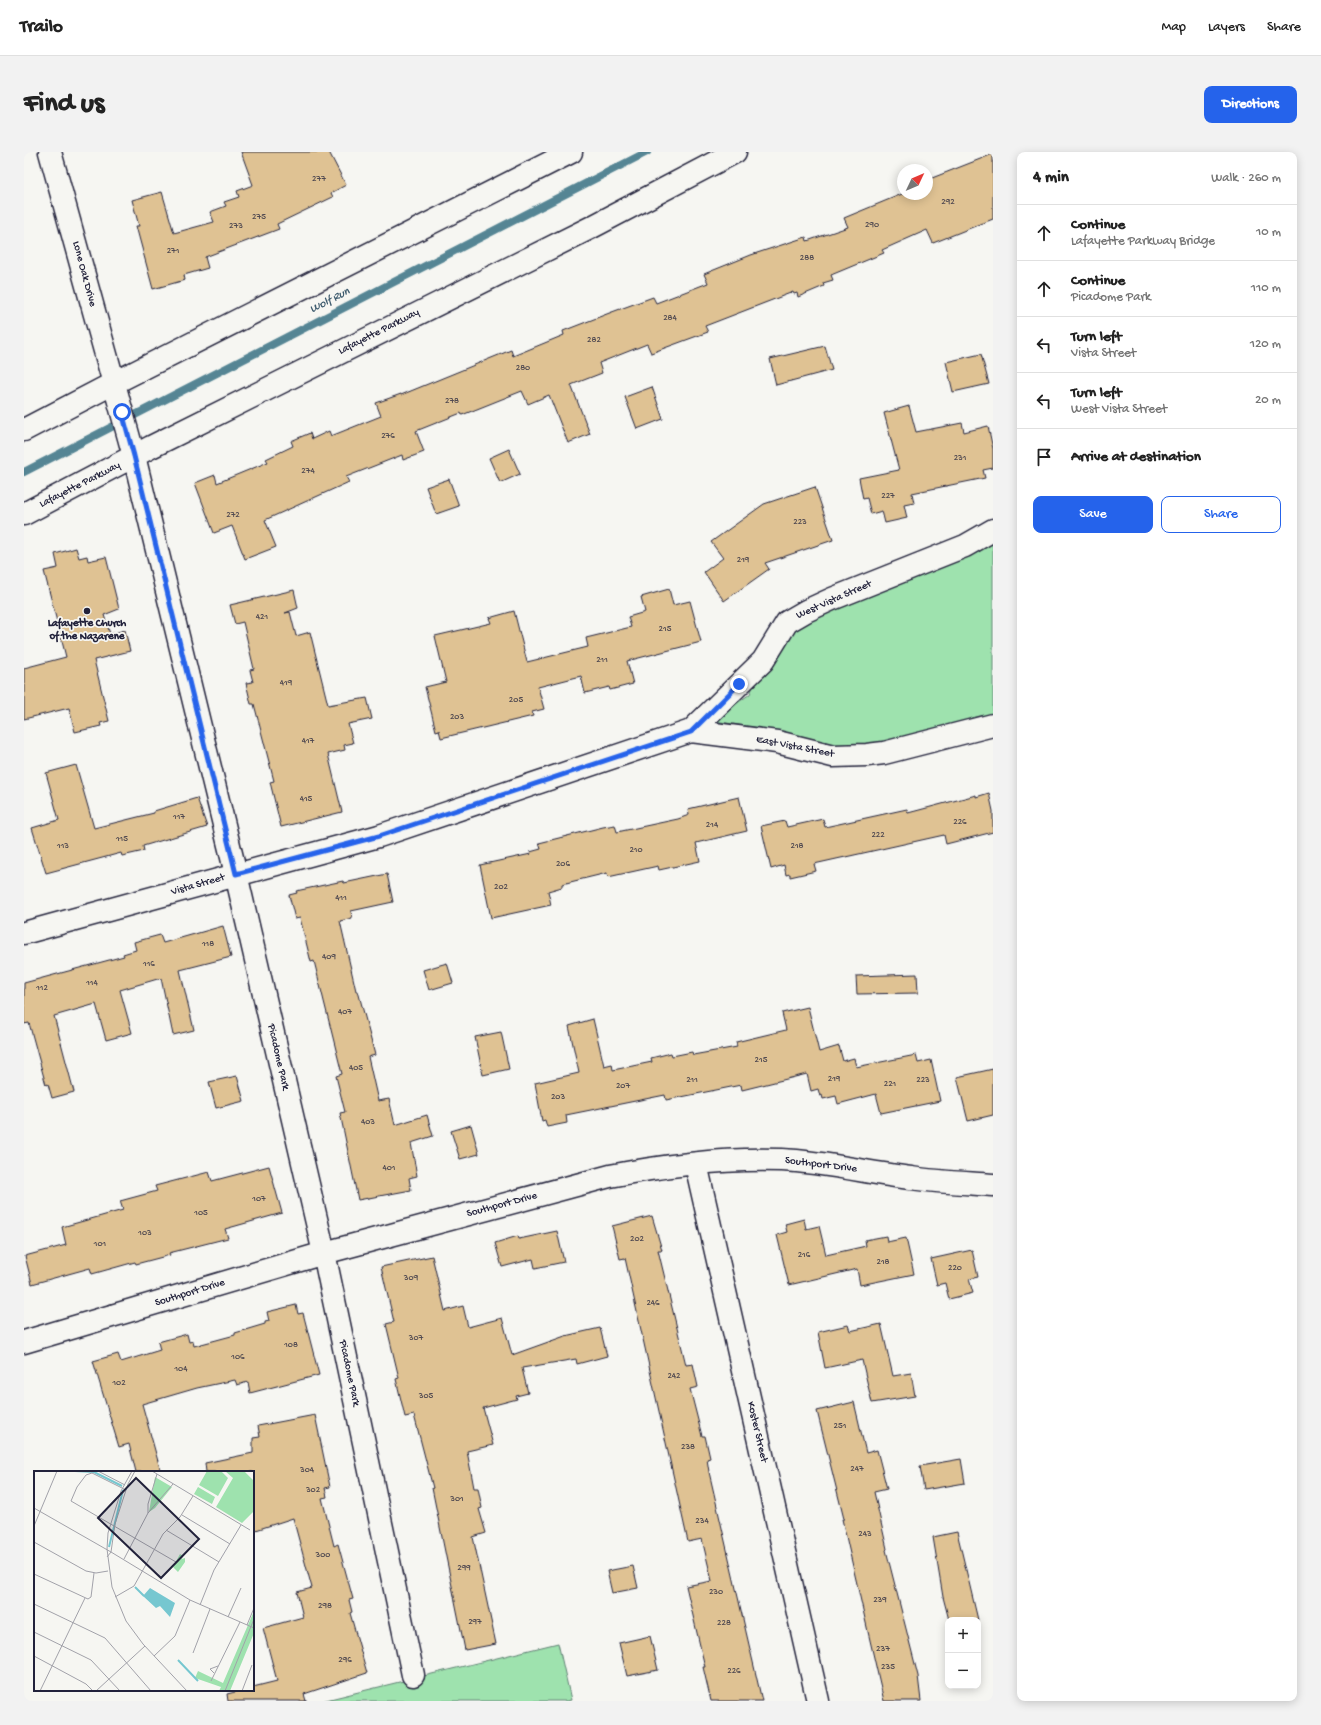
<!DOCTYPE html>
<html lang="en">
<head>
<meta charset="utf-8">
<style>
	:root { --surface:#fff; --page:#f2f2f2; --text:#222; --muted:#767676; --line:#e0e0e0; --accent:#2563eb }
	body { margin:0; font-family:"Gochi Hand",sans-serif; background:var(--page); color:var(--text) }
	.controls { position:absolute; right:12px; bottom:12px; display:grid; overflow:hidden; border-radius:8px; box-shadow:0 2px 10px #0003 }
	.controls button { width:36px; height:36px; display:grid; place-items:center; padding:0; border:0; border-bottom:1px solid var(--line); background:var(--surface); color:var(--text); font:20px sans-serif }
	.compass { position:absolute; left:873px; top:12px; width:36px; height:36px; border-radius:50%; background:var(--surface); box-shadow:0 2px 10px #0003; rotate:46deg }
	.stop { position:absolute; width:12px; height:12px; margin:-9px; border:3px solid #2563eb; border-radius:50%; background:#fff }
	.stop.end { background:#2563eb; border-color:#fff; box-shadow:0 1px 4px #0008 }
	.list { margin:0; padding:0; list-style:none }
	h2 { display:flex; justify-content:space-between; align-items:center; height:52px; margin:0; padding:0 16px; font-size:17px }
	h2 small { font-size:13px; font-weight:400; color:var(--muted) }
	.list li { display:grid; grid-template-columns:26px 1fr auto; gap:12px; align-items:center; box-sizing:border-box; height:56px; padding:0 16px; border-top:1px solid var(--line) }
	.list b { display:block; font-size:15px; white-space:nowrap }
	.list p { margin:0; font-size:13px; white-space:nowrap; color:var(--muted) }
	.list em { font-size:13px; font-style:normal; color:var(--muted) }
	.actions { display:flex; gap:8px; padding:12px 16px }
	.actions a { flex:1; padding:9px 0; border:1px solid var(--accent); border-radius:8px; text-align:center; font-size:14px; color:var(--accent) }
	.actions .main { background:var(--accent); color:#fff }
	.icon { flex:none; width:22px; height:22px; fill:none; stroke:currentColor; stroke-width:2; stroke-linecap:round; stroke-linejoin:round }
	.map { position:relative; flex:none; width:969px; height:1549px; overflow:hidden; border-radius:8px }
	header { display:flex; align-items:center; gap:24px; box-sizing:border-box; height:56px; padding:0 20px; background:var(--surface); border-bottom:1px solid var(--line) }
	header strong { font-size:19px }
	nav { display:flex; gap:22px; margin-inline-start:auto; font-size:14px }
	.intro { display:flex; align-items:center; justify-content:space-between; box-sizing:border-box; height:96px; padding:0 24px }
	h1 { margin:0; font-size:28px }
	.button { padding:10px 18px; border-radius:8px; background:var(--accent); color:#fff; font-size:14px; font-weight:700 }
	main { display:flex; gap:24px; padding:0 24px }
	aside { flex:1; background:var(--surface); border-radius:8px; box-shadow:0 2px 10px #0003 }
	.map>svg:first-child { display:block }
	.green { fill:#9ee2ae; stroke:#608274 }
	.lines { fill:none; stroke-linecap:round; stroke-linejoin:round }
	.stream { stroke:#548594; stroke-width:8 }
	.building { fill:#dfc293; stroke:#22223b }
	.minor-casing { stroke:#22223b; stroke-width:25 }
	.minor { stroke:#f6f6f2; stroke-width:22 }
	.route { stroke:#2563eb; stroke-width:5 }
	.poi-dot { fill:#22223b; stroke:#f6f6f2; stroke-width:1.5 }
	.labels { text-anchor:middle; dominant-baseline:central; stroke-width:3.5; stroke-linejoin:round; paint-order:stroke }
	.number-label { font-size:9px; fill:#514a51 }
	.street-label { font-size:11px; fill:#22223b; stroke:#f6f6f2 }
	.poi-label { font-size:11px; font-weight:bold; fill:#22223b; stroke:#f6f6f2 }
	.water-label { font-size:12px; font-style:italic; fill:#3f5c6f; stroke:#f6f6f2 }
	.inset-river { fill:none; stroke:#76c7d0; stroke-width:2 }
	.inset-road { fill:none; stroke:#a1a1a9; stroke-width:1 }
	.view { fill:#22223b; fill-opacity:0.15; stroke:#22223b; stroke-width:2 }
	.inset-edge { fill:none; stroke:#22223b; stroke-width:2 }
</style>
</head>
<body>
<header>
<strong>Trailo</strong>
<nav><a>Map</a><a>Layers</a><a>Share</a></nav>
</header>
<div class="intro"><h1>Find us</h1><a class="button">Directions</a></div>
<main>
<div class="map">
<svg width="969" height="1549" viewBox="0 0 969 1549">
	<rect width="100%" height="100%" fill="#f6f6f2"/>
	<filter id="ink" filterUnits="userSpaceOnUse"><feTurbulence type="fractalNoise" baseFrequency=".025" numOctaves="2"/><feDisplacementMap in="SourceGraphic" scale="8" xChannelSelector="R" yChannelSelector="G"/><feConvolveMatrix kernelMatrix="1 2 1 2 8 2 1 2 1" color-interpolation-filters="sRGB"/></filter>
	<g filter="url(#ink)">
		<path class="green" d="M 969,378 L 969,573 L 860,601 L 759,592 L 743,578 L 691,569 L 696,563 L 726,542 L 739,509 L 771,477 L 786,467 Z
			M 534,1491 L 547,1548 L 543,1549 L 298,1549 Z"/>
		<g class="lines">
			<path class="stream" d="M 0,320 L 623,0"/>
		</g>
		<path class="building" d="M 217,0 L 305,0 L 322,33 L 307,41 L 309,45 L 253,72 L 255,77 L 181,105 L 184,116 L 160,123 L 161,128 L 129,137 L 112,74 L 115,74 L 108,48 L 138,40 L 150,81 L 190,70 L 186,60 L 202,54 L 200,50 L 215,45 L 213,39 L 229,33 Z
			M 969,2 L 969,67 L 909,91 L 903,78 L 858,98 L 860,101 L 807,123 L 809,128 L 799,131 L 800,134 L 774,145 L 773,141 L 770,142 L 769,140 L 681,174 L 684,180 L 627,201 L 623,192 L 575,211 L 578,221 L 547,233 L 566,282 L 544,291 L 525,243 L 504,252 L 498,239 L 438,263 L 437,261 L 392,279 L 400,300 L 379,308 L 378,303 L 322,325 L 325,330 L 241,368 L 252,395 L 221,407 L 208,374 L 190,381 L 171,331 L 191,323 L 193,331 L 244,310 L 242,307 L 269,294 L 267,289 L 286,281 L 288,287 L 305,279 L 307,284 L 357,264 L 352,251 L 377,242 L 377,243 L 487,198 L 489,204 L 540,183 L 539,179 L 588,160 L 629,145 L 632,151 L 684,131 L 680,122 L 727,103 L 782,85 L 783,89 L 824,75 L 820,66 L 878,42 L 903,42 L 903,28 Z
			M 801,194 L 808,218 L 752,233 L 746,207 Z
			M 957,202 L 965,232 L 929,240 L 922,210 Z
			M 628,235 L 639,267 L 613,277 L 601,245 Z
			M 885,254 L 892,280 L 938,271 L 940,280 L 964,274 L 969,297 L 969,316 L 959,318 L 961,326 L 888,341 L 890,351 L 880,353 L 883,366 L 861,371 L 858,359 L 847,362 L 843,346 L 839,347 L 835,326 L 875,318 L 860,261 Z
			M 485,297 L 496,322 L 476,331 L 465,306 Z
			M 425,327 L 435,354 L 412,362 L 402,335 Z
			M 791,335 L 809,388 L 741,411 L 745,417 L 700,449 L 680,420 L 699,406 L 687,390 L 740,352 Z
			M 52,396 L 55,406 L 63,404 L 64,409 L 82,405 L 95,457 L 80,463 L 86,482 L 101,478 L 106,499 L 70,508 L 85,569 L 76,571 L 77,574 L 51,580 L 45,556 L 0,567 L 0,516 L 42,505 L 20,419 L 34,416 L 31,402 Z
			M 645,437 L 649,453 L 666,449 L 677,490 L 603,509 L 609,532 L 586,538 L 585,535 L 561,541 L 557,524 L 514,535 L 520,557 L 508,560 L 509,564 L 417,586 L 415,578 L 412,579 L 401,535 L 422,530 L 411,484 L 467,471 L 465,466 L 490,459 L 503,510 L 564,495 L 562,486 L 607,475 L 604,465 L 621,460 L 617,445 Z
			M 270,438 L 274,456 L 261,461 L 266,460 L 272,484 L 286,480 L 304,553 L 343,546 L 348,567 L 324,572 L 329,591 L 320,593 L 321,598 L 304,602 L 318,660 L 257,675 L 246,630 L 250,629 L 230,552 L 227,552 L 222,531 L 229,530 L 226,518 L 230,517 L 219,470 L 211,472 L 206,453 Z
			M 52,613 L 70,676 L 130,661 L 130,659 L 173,646 L 183,675 L 119,694 L 120,699 L 98,704 L 97,701 L 22,721 L 8,676 L 35,668 L 22,621 Z
			M 965,641 L 969,659 L 969,680 L 922,692 L 920,683 L 790,712 L 792,719 L 766,725 L 766,722 L 762,723 L 760,713 L 747,717 L 737,674 L 761,669 L 763,675 L 799,667 L 801,675 L 883,657 L 884,661 L 952,643 L 952,645 Z
			M 715,645 L 723,679 L 672,691 L 676,709 L 635,718 L 634,714 L 584,725 L 583,721 L 538,732 L 538,735 L 524,739 L 527,753 L 467,766 L 456,713 L 507,702 L 506,700 L 517,697 L 515,691 L 579,675 L 591,673 L 593,680 L 654,667 L 665,663 L 664,657 Z
			M 363,722 L 369,750 L 327,759 L 328,766 L 316,769 L 332,839 L 334,839 L 351,903 L 344,905 L 354,949 L 365,947 L 371,973 L 403,963 L 409,984 L 387,991 L 393,1024 L 385,1026 L 387,1038 L 334,1048 L 316,961 L 321,960 L 312,924 L 318,922 L 290,809 L 287,810 L 276,766 L 271,767 L 265,743 L 273,741 L 272,739 L 319,729 L 320,731 Z
			M 199,774 L 207,805 L 156,818 L 170,878 L 149,883 L 137,826 L 96,838 L 108,881 L 82,888 L 72,852 L 30,864 L 50,940 L 28,946 L 24,932 L 22,933 L 5,871 L 0,872 L 0,831 L 100,804 L 99,802 L 112,798 L 110,790 L 136,783 L 139,791 Z
			M 423,811 L 429,831 L 405,838 L 399,818 Z
			M 893,822 L 894,841 L 833,842 L 832,824 Z
			M 784,855 L 795,900 L 815,894 L 819,909 L 830,906 L 832,915 L 892,903 L 894,911 L 907,908 L 916,949 L 857,961 L 852,942 L 814,952 L 812,944 L 799,947 L 798,943 L 796,944 L 794,937 L 787,939 L 783,922 L 722,937 L 718,938 L 717,933 L 642,948 L 641,943 L 542,963 L 543,971 L 523,975 L 521,968 L 518,969 L 511,931 L 555,921 L 545,874 L 569,867 L 580,914 L 588,912 L 589,918 L 628,910 L 627,906 L 647,901 L 648,904 L 668,900 L 669,903 L 713,895 L 712,890 L 762,878 L 758,861 Z
			M 477,880 L 485,917 L 459,923 L 451,885 Z
			M 969,917 L 969,963 L 944,969 L 933,925 Z
			M 213,924 L 220,949 L 192,956 L 185,930 Z
			M 447,973 L 455,1002 L 436,1007 L 427,979 Z
			M 245,1014 L 258,1061 L 201,1077 L 204,1086 L 145,1101 L 146,1103 L 112,1112 L 111,1110 L 68,1122 L 66,1116 L 8,1132 L 1,1104 L 42,1093 L 38,1075 L 99,1058 L 96,1049 L 133,1039 L 131,1034 L 185,1020 L 188,1029 Z
			M 628,1064 L 638,1098 L 634,1098 L 662,1213 L 669,1212 L 674,1235 L 666,1237 L 678,1284 L 681,1284 L 686,1306 L 683,1307 L 685,1320 L 738,1549 L 687,1549 L 679,1515 L 681,1515 L 662,1434 L 688,1429 L 678,1387 L 664,1390 L 601,1106 L 596,1107 L 588,1074 Z
			M 780,1067 L 782,1077 L 795,1074 L 802,1103 L 842,1094 L 841,1088 L 862,1084 L 863,1090 L 882,1086 L 890,1122 L 836,1133 L 833,1117 L 765,1133 L 753,1083 L 763,1080 L 761,1072 Z
			M 533,1079 L 540,1110 L 511,1116 L 509,1107 L 478,1115 L 471,1091 L 494,1084 L 495,1087 Z
			M 948,1098 L 954,1125 L 945,1127 L 949,1141 L 925,1147 L 921,1131 L 913,1133 L 907,1107 Z
			M 408,1104 L 421,1159 L 439,1154 L 444,1175 L 478,1166 L 488,1203 L 541,1184 L 576,1176 L 583,1204 L 553,1212 L 552,1207 L 498,1216 L 504,1241 L 492,1244 L 493,1247 L 459,1256 L 469,1293 L 443,1299 L 450,1336 L 454,1336 L 458,1356 L 455,1357 L 462,1381 L 449,1385 L 472,1492 L 441,1498 L 408,1336 L 409,1336 L 390,1263 L 381,1265 L 372,1227 L 375,1226 L 362,1172 L 370,1170 L 357,1115 Z
			M 272,1153 L 274,1162 L 279,1161 L 295,1223 L 226,1241 L 224,1230 L 213,1233 L 211,1228 L 173,1236 L 118,1252 L 137,1320 L 112,1320 L 105,1292 L 95,1295 L 69,1209 L 94,1202 L 97,1210 L 136,1198 L 134,1190 L 163,1182 L 165,1190 L 169,1189 L 170,1194 L 211,1183 L 211,1181 L 241,1172 L 241,1170 L 245,1169 L 243,1160 Z
			M 857,1172 L 869,1224 L 887,1221 L 891,1244 L 848,1251 L 838,1208 L 801,1216 L 794,1180 L 824,1173 L 826,1179 Z
			M 830,1250 L 842,1301 L 853,1298 L 863,1337 L 850,1340 L 863,1397 L 862,1398 L 894,1524 L 897,1549 L 860,1549 L 818,1367 L 820,1367 L 793,1259 Z
			M 291,1263 L 306,1335 L 301,1336 L 303,1345 L 298,1346 L 310,1394 L 314,1392 L 329,1447 L 325,1448 L 328,1460 L 326,1461 L 343,1521 L 280,1542 L 282,1549 L 204,1549 L 203,1542 L 219,1538 L 229,1538 L 229,1535 L 253,1529 L 239,1476 L 279,1465 L 273,1440 L 288,1436 L 269,1366 L 229,1379 L 229,1320 L 182,1320 L 181,1311 L 229,1301 L 229,1286 L 236,1285 L 234,1274 Z
			M 937,1307 L 941,1331 L 900,1338 L 896,1314 Z
			M 933,1380 L 954,1468 L 925,1468 L 919,1445 L 909,1385 Z
			M 609,1414 L 614,1436 L 588,1441 L 583,1419 Z
			M 626,1484 L 634,1518 L 603,1524 L 595,1491 Z"/>
		<g class="lines">
			<g class="minor-casing">
				<path id="minor" d="M 26,0 L 110,304 L 212,722 L 300,1101 L 389,1523
					M 0,278 L 90,231 L 547,0
					M 0,362 L 127,295 L 568,75 L 711,0
					M 667,579 L 739,509 L 763,470 L 782,459 L 808,447 L 941,394 L 969,378
					M 0,781 L 355,684 L 667,579 L 753,590 L 809,604 L 843,603 L 860,601 L 969,573
					M 672,1012 L 794,1549
					M 0,1190 L 300,1101 L 586,1024 C 642,1013 701,1006 758,1008 C 802,1010 844,1021 887,1026 C 914,1030 942,1031 969,1033"/>
			</g>
			<use href="#minor" class="minor"/>
		</g>
	</g>
	<g class="lines" filter="url(#ink)">
		<path class="route" d="M 98,260 L 110,304 L 212,722 L 355,684 L 667,580 L 715,532"/>
	</g>
	<circle class="poi-dot" cx="63" cy="459" r="4"/>
	<g class="labels">
		<g class="number-label">
			<text x="295" y="27">277</text>
			<text x="924" y="50">292</text>
			<text x="235" y="65">275</text>
			<text x="848" y="73">290</text>
			<text x="212" y="74">273</text>
			<text x="149" y="99">271</text>
			<text x="783" y="106">288</text>
			<text x="646" y="166">284</text>
			<text x="570" y="188">282</text>
			<text x="499" y="216">280</text>
			<text x="428" y="249">278</text>
			<text x="364" y="284">276</text>
			<text x="936" y="306">231</text>
			<text x="284" y="319">274</text>
			<text x="864" y="344">227</text>
			<text x="209" y="363">272</text>
			<text x="776" y="370">223</text>
			<text x="719" y="408">219</text>
			<text x="238" y="465">421</text>
			<text x="641" y="477">215</text>
			<text x="578" y="508">211</text>
			<text x="262" y="531">419</text>
			<text x="492" y="548">205</text>
			<text x="433" y="565">203</text>
			<text x="284" y="589">417</text>
			<text x="282" y="647">415</text>
			<text x="155" y="665">117</text>
			<text x="936" y="670">226</text>
			<text x="688" y="673">214</text>
			<text x="854" y="683">222</text>
			<text x="98" y="687">115</text>
			<text x="39" y="694">113</text>
			<text x="773" y="694">218</text>
			<text x="612" y="698">210</text>
			<text x="539" y="712">206</text>
			<text x="477" y="735">202</text>
			<text x="317" y="746">411</text>
			<text x="184" y="792">118</text>
			<text x="305" y="805">409</text>
			<text x="125" y="812">116</text>
			<text x="68" y="831">114</text>
			<text x="18" y="836">112</text>
			<text x="321" y="860">407</text>
			<text x="737" y="908">215</text>
			<text x="332" y="916">405</text>
			<text x="810" y="927">219</text>
			<text x="668" y="928">211</text>
			<text x="899" y="928">223</text>
			<text x="866" y="932">221</text>
			<text x="599" y="934">207</text>
			<text x="534" y="945">203</text>
			<text x="344" y="970">403</text>
			<text x="365" y="1016">401</text>
			<text x="235" y="1047">107</text>
			<text x="177" y="1061">105</text>
			<text x="121" y="1081">103</text>
			<text x="613" y="1087">202</text>
			<text x="76" y="1092">101</text>
			<text x="780" y="1103">216</text>
			<text x="859" y="1110">218</text>
			<text x="931" y="1116">220</text>
			<text x="387" y="1126">309</text>
			<text x="629" y="1151">246</text>
			<text x="392" y="1186">307</text>
			<text x="267" y="1193">108</text>
			<text x="214" y="1205">106</text>
			<text x="157" y="1217">104</text>
			<text x="650" y="1224">242</text>
			<text x="95" y="1231">102</text>
			<text x="402" y="1244">305</text>
			<text x="816" y="1274">251</text>
			<text x="664" y="1295">238</text>
			<text x="833" y="1317">247</text>
			<text x="283" y="1318">304</text>
			<text x="289" y="1338">302</text>
			<text x="433" y="1347">301</text>
			<text x="678" y="1369">234</text>
			<text x="841" y="1382">243</text>
			<text x="299" y="1403">300</text>
			<text x="440" y="1416">299</text>
			<text x="692" y="1440">230</text>
			<text x="856" y="1448">239</text>
			<text x="301" y="1454">298</text>
			<text x="451" y="1470">297</text>
			<text x="700" y="1471">228</text>
			<text x="859" y="1497">237</text>
			<text x="321" y="1508">296</text>
			<text x="864" y="1515">235</text>
			<text x="710" y="1519">226</text>
		</g>
		<g class="street-label">
			<text transform="translate(60 122) rotate(75)">Lone Oak Drive</text>
			<text transform="translate(355 180) rotate(-27)">Lafayette Parkway</text>
			<text transform="translate(56 333) rotate(-27)">Lafayette Parkway</text>
			<text transform="translate(810 448) rotate(-24)">West Vista Street</text>
			<text transform="translate(771 595) rotate(11)">East Vista Street</text>
			<text transform="translate(174 733) rotate(-16)">Vista Street</text>
			<text transform="translate(254 905) rotate(77)">Picadome Park</text>
			<text transform="translate(797 1013) rotate(7)">Southport Drive</text>
			<text transform="translate(478 1053) rotate(-15)">Southport Drive</text>
			<text transform="translate(166 1141) rotate(-17)">Southport Drive</text>
			<text transform="translate(325 1221) rotate(78)">Picadome Park</text>
			<text transform="translate(733 1280) rotate(77)">Koster Street</text>
		</g>
		<g class="poi-label">
			<text x="63" y="472">Lafayette Church<tspan x="63" dy="13">of the Nazarene</tspan></text>
		</g>
		<g class="water-label">
			<text transform="translate(306 149) rotate(-27)">Wolf Run</text>
		</g>
	</g>
	<g transform="translate(10 1319)">
		<rect width="220" height="220" fill="#f6f6f2"/>
		<path d="M 173,0 L 187,0 L 194,7 L 184,25 L 165,14 ZM 191,0 L 210,0 L 220,10 L 220,40 L 208,52 L 182,36 L 199,7 ZM 121,6 L 138,16 L 121,37 L 115,41 ZM 164,16 L 181,26 L 178,33 L 160,23 ZM 146,83 L 149,85 L 148,88 L 151,87 L 151,91 L 144,101 L 139,96 ZM 220,140 L 220,162 L 196,220 L 185,220 L 187,216 L 161,207 L 164,200 L 189,212 Z" fill="#9ee2ae"/>
		<path d="M 116,117 L 141,132 L 136,146 L 126,135 L 122,137 L 109,125 Z" fill="#76c7d0"/>
		<path class="inset-river" d="M 41,0 L 60,1 L 88,15M 75,76 L 89,19M 101,116 L 110,125M 144,189 L 164,210"/>
		<path class="inset-road" d="M 64,0 L 91,14M 101,0 L 94,13 L 81,53 L 77,81 L 156,129 L 220,157M 118,0 L 216,59M 58,2 L 52,4 L 43,16 L 37,30 L 142,91M 58,2 L 90,18M 0,37 L 77,81 L 73,86M 114,42 L 139,13M 148,44 L 196,73M 0,55 L 23,0M 132,59 L 185,91M 0,71 L 52,100 L 62,102 L 74,100M 73,78 L 74,62 L 87,20 L 98,0M 73,78 L 78,116 L 92,150 L 109,173 L 153,220M 90,88 L 114,42 L 114,33 L 123,3M 0,103 L 54,128 L 57,126 L 60,102M 81,126 L 100,115 L 129,63 L 146,46 L 159,25M 0,133 L 71,167 L 117,220M 166,134 L 180,99 L 207,54M 194,146 L 207,117M 213,154 L 220,137M 0,161 L 57,189 L 86,220M 159,182 L 176,138M 0,185 L 52,213 L 59,220M 120,185 L 141,165 L 156,129M 180,202 L 176,198 L 184,195M 177,210 L 206,151M 6,220 L 51,127M 62,220 L 111,175M 191,220 L 220,148M 208,220 L 218,194"/>
		<path class="view" d="M 102,7 L 165,68 L 127,107 L 64,47 Z"/>
		<rect width="220" height="220" class="inset-edge"/>
	</g>
</svg>
<div class="controls">
<button>+</button>
<button>−</button>
</div>
<svg class="compass" viewBox="-18 -18 36 36"><path d="M0-13l5 13h-10z" fill="#e53935"/><path d="M0 13l5-13h-10z" fill="#767676"/></svg>
<div class="stop" style="left:98px;top:260px"></div>
<div class="stop end" style="left:715px;top:532px"></div>
</div>
<aside>
<h2>4 min<small>Walk · 260 m</small></h2>
<ul class="list">
<li><svg class="icon" aria-label="ahead" viewBox="0 0 24 24"><path d="M12 20V5M6 11l6-6 6 6"/></svg><div><b>Continue</b><p>Lafayette Parkway Bridge</p></div><em>10 m</em></li>
<li><svg class="icon" aria-label="ahead" viewBox="0 0 24 24"><path d="M12 20V5M6 11l6-6 6 6"/></svg><div><b>Continue</b><p>Picadome Park</p></div><em>110 m</em></li>
<li><svg class="icon" aria-label="left" viewBox="0 0 24 24"><path d="M17 20v-9H6M10 6l-5 5 5 5"/></svg><div><b>Turn left</b><p>Vista Street</p></div><em>120 m</em></li>
<li><svg class="icon" aria-label="left" viewBox="0 0 24 24"><path d="M17 20v-9H6M10 6l-5 5 5 5"/></svg><div><b>Turn left</b><p>West Vista Street</p></div><em>20 m</em></li>
<li><svg class="icon" aria-label="arrive" viewBox="0 0 24 24"><path d="M6 21V4h12l-3 4 3 4H6"/></svg><div><b>Arrive at destination</b></div></li>
</ul>
<div class="actions"><a class="main">Save</a><a>Share</a></div>
</aside>
</main>
</body>
</html>
